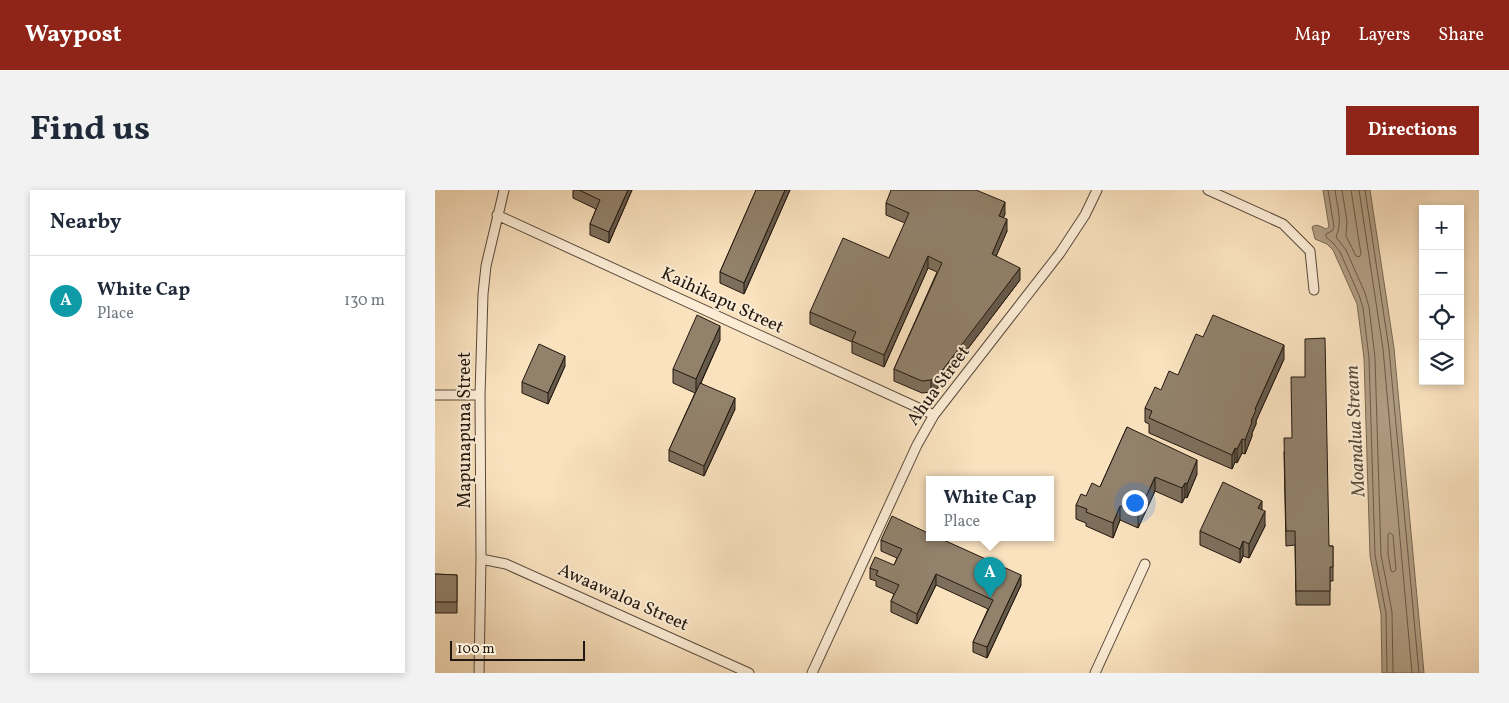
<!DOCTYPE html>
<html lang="en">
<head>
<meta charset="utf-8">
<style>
	:root { --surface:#fff; --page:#f2f2f3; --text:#1f2937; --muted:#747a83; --line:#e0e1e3; --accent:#8f2418 }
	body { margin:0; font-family:Vollkorn,serif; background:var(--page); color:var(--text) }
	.controls { position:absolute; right:15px; top:15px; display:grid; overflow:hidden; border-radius:0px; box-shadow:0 2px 8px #0003 }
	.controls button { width:45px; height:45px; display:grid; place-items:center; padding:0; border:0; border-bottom:1px solid var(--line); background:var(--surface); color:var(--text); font:25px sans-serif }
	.scale { position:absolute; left:15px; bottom:12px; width:135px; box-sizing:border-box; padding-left:5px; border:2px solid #22180f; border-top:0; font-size:14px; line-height:18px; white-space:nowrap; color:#22180f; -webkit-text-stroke:4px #fcecd5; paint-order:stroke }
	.you { position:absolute; left:699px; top:312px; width:18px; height:18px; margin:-12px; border:4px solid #fff; border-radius:50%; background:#1a73e8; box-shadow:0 0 0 8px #1a73e833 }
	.badge { display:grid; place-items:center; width:32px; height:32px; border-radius:50%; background:var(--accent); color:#fff; font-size:16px; font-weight:700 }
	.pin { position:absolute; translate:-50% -41px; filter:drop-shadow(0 1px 2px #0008) }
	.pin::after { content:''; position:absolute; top:26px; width:18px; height:15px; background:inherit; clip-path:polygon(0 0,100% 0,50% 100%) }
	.popup { position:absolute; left:491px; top:286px; width:128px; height:65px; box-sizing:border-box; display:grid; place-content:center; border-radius:0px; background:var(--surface); filter:drop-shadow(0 1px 4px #0005); font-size:16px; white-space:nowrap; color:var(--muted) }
	.popup b { font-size:19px; color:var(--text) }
	.popup::after { content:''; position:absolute; left:50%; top:100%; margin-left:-10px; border:10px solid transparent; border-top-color:var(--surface) }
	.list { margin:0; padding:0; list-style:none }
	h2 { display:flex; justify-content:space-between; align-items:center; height:65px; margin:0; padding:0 20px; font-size:21px }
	h2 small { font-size:16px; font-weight:400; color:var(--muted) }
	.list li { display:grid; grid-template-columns:32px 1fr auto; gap:15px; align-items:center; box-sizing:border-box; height:90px; padding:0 20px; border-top:1px solid var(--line) }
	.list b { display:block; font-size:19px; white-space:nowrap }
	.list p { margin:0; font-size:16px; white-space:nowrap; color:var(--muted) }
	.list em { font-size:16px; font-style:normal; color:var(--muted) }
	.icon { flex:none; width:28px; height:28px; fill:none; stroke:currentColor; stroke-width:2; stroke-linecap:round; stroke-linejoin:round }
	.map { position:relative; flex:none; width:1044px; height:483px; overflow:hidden; border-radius:0px }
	header { display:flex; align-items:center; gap:30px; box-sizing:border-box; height:70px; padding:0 25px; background:var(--accent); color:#fff }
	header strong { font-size:24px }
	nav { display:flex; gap:28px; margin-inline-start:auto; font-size:18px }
	.intro { display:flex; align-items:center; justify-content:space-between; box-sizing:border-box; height:120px; padding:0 30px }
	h1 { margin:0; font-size:35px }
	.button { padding:12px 22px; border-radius:0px; background:var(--accent); color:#fff; font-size:18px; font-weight:700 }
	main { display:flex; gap:30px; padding:0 30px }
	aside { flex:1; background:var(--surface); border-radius:0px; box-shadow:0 2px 8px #0003 }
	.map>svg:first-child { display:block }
	.water { fill:#b19d83; stroke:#786855 }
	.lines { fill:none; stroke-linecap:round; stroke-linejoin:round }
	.shore { stroke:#6a5a49; stroke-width:1 }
	.minor-casing { stroke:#584a3b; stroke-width:11 }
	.minor { stroke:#fcecd5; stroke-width:9 }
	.wall { fill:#7e6f5c; stroke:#22180f }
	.shaded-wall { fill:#665a4b; stroke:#22180f }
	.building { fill:#92816b; stroke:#22180f }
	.labels { text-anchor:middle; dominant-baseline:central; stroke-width:4; stroke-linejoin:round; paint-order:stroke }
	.street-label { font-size:18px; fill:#22180f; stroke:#fcecd5 }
	.water-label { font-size:19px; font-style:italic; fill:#5b4d3d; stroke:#fcecd5 }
</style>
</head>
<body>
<header>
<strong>Waypost</strong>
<nav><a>Map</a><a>Layers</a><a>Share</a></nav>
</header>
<div class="intro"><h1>Find us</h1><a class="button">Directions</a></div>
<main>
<aside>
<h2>Nearby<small></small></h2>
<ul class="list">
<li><span class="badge" style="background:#0f9aa8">A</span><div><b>White Cap</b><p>Place</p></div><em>130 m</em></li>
</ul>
</aside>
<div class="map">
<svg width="1044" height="483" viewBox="0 0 1044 483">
	<rect width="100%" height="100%" fill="#fae2bf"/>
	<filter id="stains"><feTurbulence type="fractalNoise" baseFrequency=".004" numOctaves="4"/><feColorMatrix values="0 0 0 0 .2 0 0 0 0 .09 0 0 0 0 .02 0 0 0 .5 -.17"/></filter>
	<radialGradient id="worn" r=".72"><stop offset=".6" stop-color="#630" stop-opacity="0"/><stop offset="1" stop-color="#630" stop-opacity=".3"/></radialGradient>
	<path class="water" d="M 888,0 L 935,0 L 959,158 L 989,483 L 947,483 L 946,424 L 935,366 L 929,168 L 922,114 L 898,60 L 892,54 L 880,49 L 877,37 C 881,33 887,37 891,39 L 894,37 Z"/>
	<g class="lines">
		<path class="shore" d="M 893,0 L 899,37 L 897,41 L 891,44 L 891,47 L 898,53 L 905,62 L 924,105 L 928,118 L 934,168 L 940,365 L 951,423 L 952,483
			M 900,0 C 902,16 908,32 901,47 L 911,60 L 930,103 L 934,117 L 940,168 L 946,365 L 957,422 L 958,483
			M 907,0 L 912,31 L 911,46 L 921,66 L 924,67 L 926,64 L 916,0
			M 924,0 L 948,159 L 977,483
			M 930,0 L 954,159 L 984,483
			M 955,343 L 958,345 L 961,380 L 958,382 L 956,381 L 953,364 L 953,345 Z"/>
		<g class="minor-casing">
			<path id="minor" d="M 773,0 L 848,34 L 875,61 L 879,100
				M 62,25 L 499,225
				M 0,205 L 45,205
				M 46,369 L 71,374 L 314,483
				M 44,483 L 46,369 L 45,205 L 48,104 L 51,76 L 69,0
				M 377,483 L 482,255 L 499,225 L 625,63 L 650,25 L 662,0
				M 660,483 L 710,374"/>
		</g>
		<use href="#minor" class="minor"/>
	</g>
	<path class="wall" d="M 138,0 L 197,0 L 174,53 L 155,45 L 155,34 L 161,19 L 138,8 Z
		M 321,0 L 355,0 L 309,104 L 285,93 L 285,82 Z
		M 451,13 L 570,24 L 568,28 L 572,41 L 561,66 L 585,90 L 503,198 L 496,202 L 487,203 L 459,191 L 459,179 L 502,82 L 493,78 L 449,177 L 417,163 L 417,152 L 375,134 L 375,122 L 454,68 L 470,33 L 451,25 Z
		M 768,147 L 849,169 L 821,231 L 821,234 L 817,243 L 817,246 L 810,264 L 807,263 L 802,273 L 800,272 L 797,279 L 714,243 L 714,234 L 710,232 L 710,218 L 743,185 Z
		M 285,150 L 266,193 L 300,219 L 269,286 L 234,271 L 234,260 L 260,203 L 238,193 L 238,179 Z
		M 130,176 L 113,214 L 87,203 L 87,192 Z
		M 692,237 L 762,284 L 752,308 L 750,307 L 747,313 L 720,301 L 703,338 L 685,330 L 678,348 L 651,336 L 651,333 L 641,329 L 641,315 L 651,306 L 665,297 Z
		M 857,248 L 894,356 L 898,356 L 898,391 L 895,391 L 895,415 L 861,415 L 860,355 L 851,356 L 849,262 Z
		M 827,320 L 830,336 L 814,368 L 808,366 L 805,373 L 765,355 L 765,341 Z
		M 446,350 L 586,395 L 552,468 L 538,462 L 538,452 L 553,419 L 501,395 L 482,434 L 456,422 L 456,411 L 459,404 L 441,396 L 441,391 L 435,389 L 435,378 L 459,375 L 462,368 L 446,361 Z
		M 0,384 L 22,385 L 22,423 L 0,423 Z"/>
	<path class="shaded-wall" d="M 193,0 L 197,0 L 174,53 L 174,42 Z
		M 350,0 L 355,0 L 309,104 L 309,93 Z
		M 570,12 L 570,24 L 564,38 L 564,26 Z
		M 572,29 L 572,41 L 557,76 L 557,64 Z
		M 493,66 L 493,78 L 449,177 L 449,165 Z
		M 585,78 L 585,90 L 503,198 L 496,202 L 496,190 Z
		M 285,136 L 285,150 L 261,203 L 261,189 Z
		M 849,155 L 849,169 L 821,231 L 821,234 L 817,243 L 817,246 L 810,264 L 810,250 L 820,219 Z
		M 130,166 L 130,176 L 113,214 L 113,203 Z
		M 300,208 L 300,219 L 269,286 L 269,276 Z
		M 807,249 L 807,263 L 802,273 L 802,259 Z
		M 800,258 L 800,272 L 797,279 L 797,265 Z
		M 762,270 L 762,284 L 752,308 L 752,294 Z
		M 720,287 L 720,301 L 703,338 L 703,324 Z
		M 750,293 L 750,307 L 747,313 L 747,298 Z
		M 827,311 L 827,325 L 823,318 Z
		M 685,316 L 685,330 L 678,348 L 678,333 Z
		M 830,321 L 830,336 L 814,368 L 814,354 Z
		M 808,351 L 808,366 L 805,373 L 805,359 Z
		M 501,384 L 501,395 L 482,434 L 482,424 Z
		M 586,385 L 586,395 L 552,468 L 552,457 Z"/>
	<path class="building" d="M 144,0 L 193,0 L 174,42 L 155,34 L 165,10 Z
		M 321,0 L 350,0 L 309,93 L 285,82 Z
		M 456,0 L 541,0 L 570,12 L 564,26 L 572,29 L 557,64 L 585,78 L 503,186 L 496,190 L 487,191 L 459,179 L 507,73 L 493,66 L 449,165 L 417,151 L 421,142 L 375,122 L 408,48 L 454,68 L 474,23 L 451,13 Z
		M 262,125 L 285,136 L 261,189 L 238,179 Z
		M 778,125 L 849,155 L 820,219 L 821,220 L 816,231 L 817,232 L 810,250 L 807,249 L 802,259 L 800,258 L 797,265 L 714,228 L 717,221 L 710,218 L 720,197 L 726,200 L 734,181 L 743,185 L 761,144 L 768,147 Z
		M 890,148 L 894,356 L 898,356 L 898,377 L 895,377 L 895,401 L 861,401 L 860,341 L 851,341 L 849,248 L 857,248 L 856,187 L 870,187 L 870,149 Z
		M 104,154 L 130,166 L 113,203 L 87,192 Z
		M 265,193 L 300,208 L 269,276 L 234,260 Z
		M 692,237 L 762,270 L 752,294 L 750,293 L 747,298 L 720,287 L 703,324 L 685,316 L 678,333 L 651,322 L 652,319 L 641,315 L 646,304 L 651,306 L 657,293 L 665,297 Z
		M 788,292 L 827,311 L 823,318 L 830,321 L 814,354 L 808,351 L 805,359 L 765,341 Z
		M 457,326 L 495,344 L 495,347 L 502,347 L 586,385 L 552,457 L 538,452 L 558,410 L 501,384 L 482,424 L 456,411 L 464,395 L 441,385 L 443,381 L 435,378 L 440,367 L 459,375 L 467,359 L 446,350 Z
		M 0,384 L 22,385 L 22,412 L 0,412 Z"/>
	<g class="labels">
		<g class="street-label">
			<text transform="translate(287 111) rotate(25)">Kaihikapu Street</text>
			<text transform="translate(504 196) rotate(-54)">Ahua Street</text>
			<text transform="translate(30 240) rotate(-90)">Mapunapuna Street</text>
			<text transform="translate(188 408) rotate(24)">Awaawaloa Street</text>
		</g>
		<g class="water-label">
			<text transform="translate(921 241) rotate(-93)">Moanalua Stream</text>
		</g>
	</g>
	<rect width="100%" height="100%" filter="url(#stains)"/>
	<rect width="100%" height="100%" fill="url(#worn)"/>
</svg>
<div class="controls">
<button>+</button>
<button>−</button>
<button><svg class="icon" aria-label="locate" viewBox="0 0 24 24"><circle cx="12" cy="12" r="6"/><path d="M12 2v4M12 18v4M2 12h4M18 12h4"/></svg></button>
<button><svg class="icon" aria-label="layers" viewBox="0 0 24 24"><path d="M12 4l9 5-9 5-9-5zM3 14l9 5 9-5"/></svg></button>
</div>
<div class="scale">100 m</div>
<div class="you"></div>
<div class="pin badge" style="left:555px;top:408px;background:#0f9aa8">A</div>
<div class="popup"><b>White Cap</b>Place</div>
</div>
</main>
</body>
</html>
